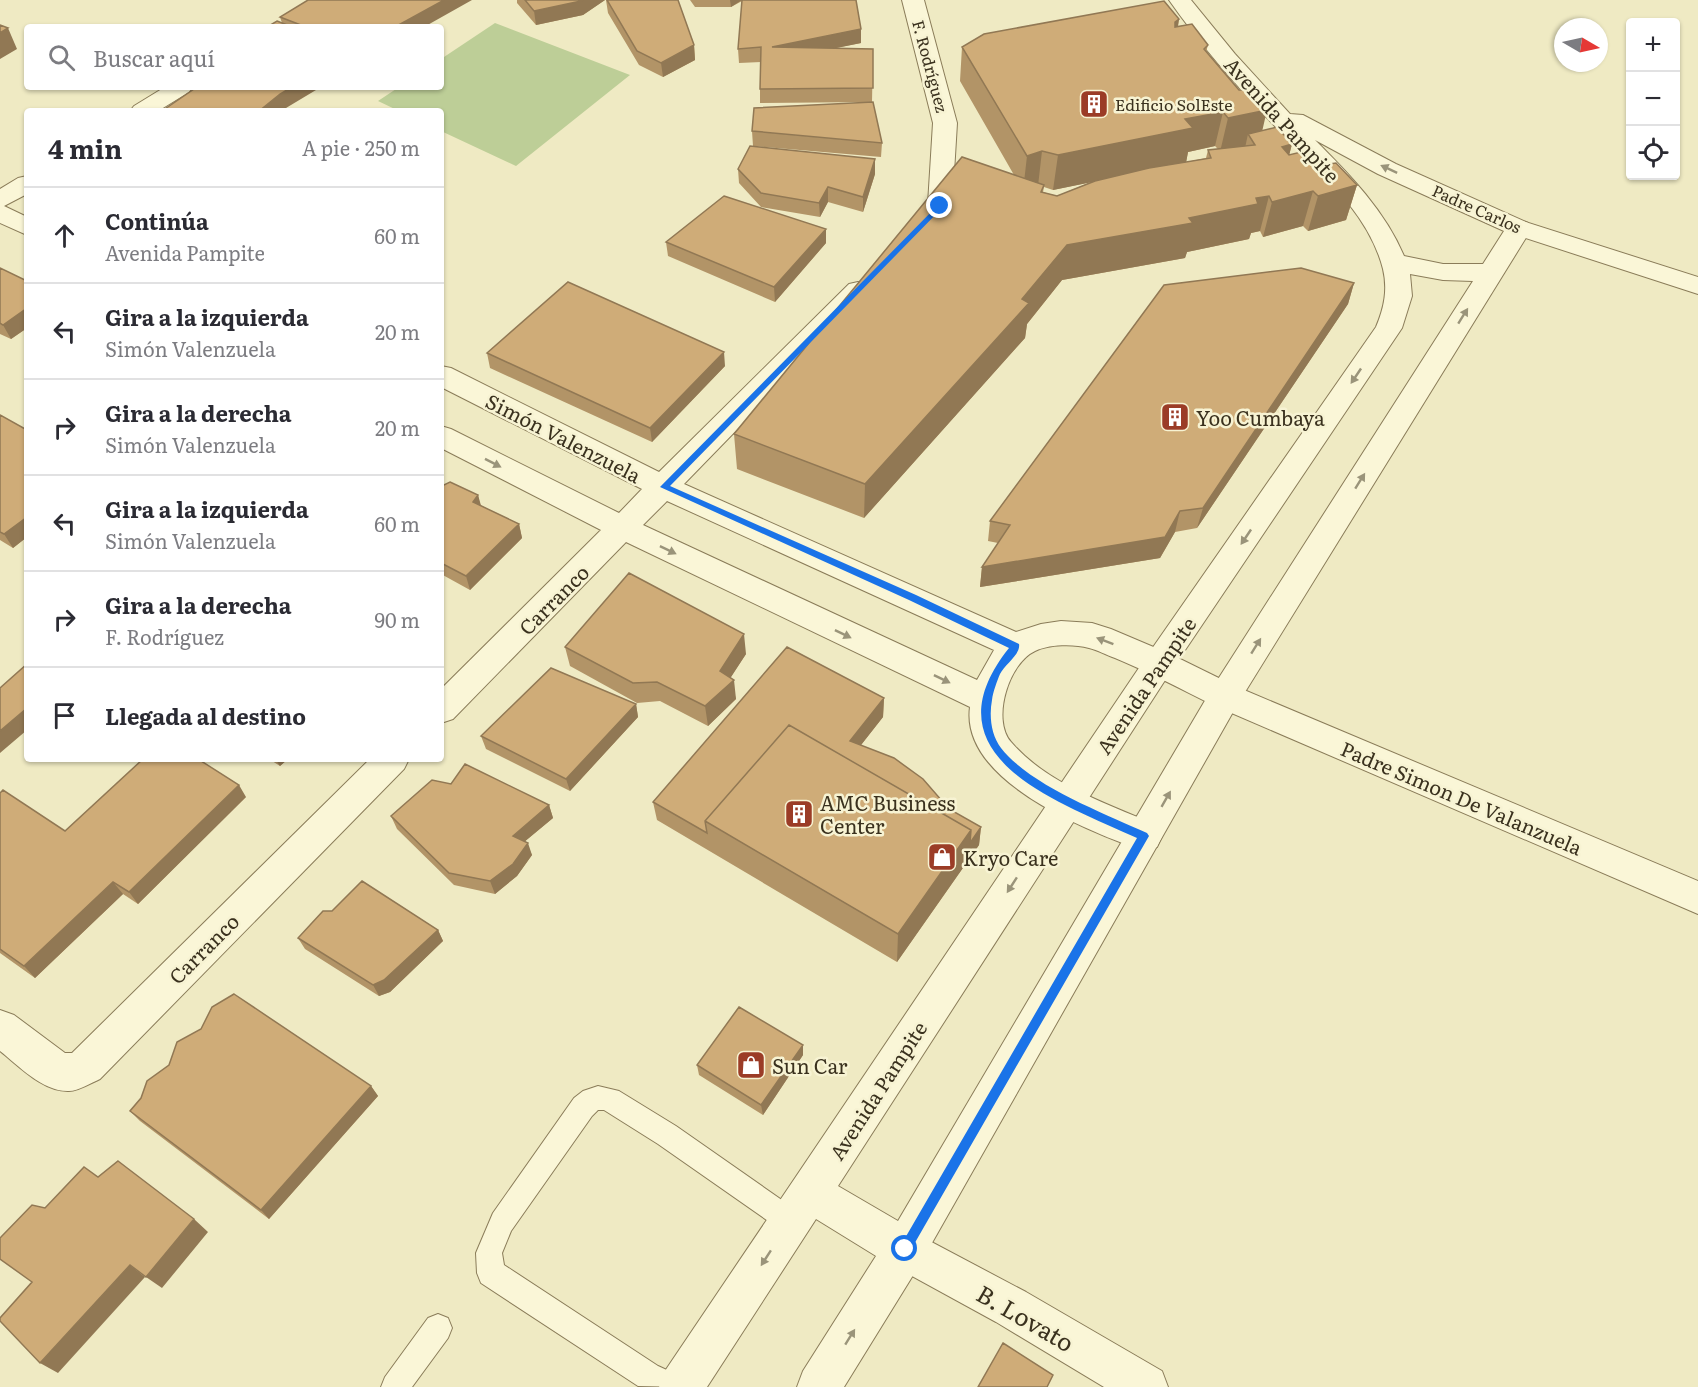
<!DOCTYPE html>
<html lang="es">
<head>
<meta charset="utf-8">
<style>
	:root { --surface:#fff; --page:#f7f7f7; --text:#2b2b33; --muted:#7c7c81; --line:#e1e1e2 }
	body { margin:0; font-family:Literata,serif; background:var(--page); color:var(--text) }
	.controls { position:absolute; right:18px; top:18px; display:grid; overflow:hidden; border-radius:6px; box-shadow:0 2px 4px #0004 }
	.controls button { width:54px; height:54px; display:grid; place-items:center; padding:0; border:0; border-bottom:2px solid var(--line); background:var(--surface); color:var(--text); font:30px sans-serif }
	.compass { position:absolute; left:1554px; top:18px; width:54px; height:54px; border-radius:50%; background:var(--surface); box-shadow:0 2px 4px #0004; rotate:99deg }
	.stop { position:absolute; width:18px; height:18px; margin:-14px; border:4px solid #1a73e8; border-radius:50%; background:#fff }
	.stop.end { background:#1a73e8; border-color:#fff; box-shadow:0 2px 6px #0008 }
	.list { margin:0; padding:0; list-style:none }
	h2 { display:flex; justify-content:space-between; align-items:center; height:78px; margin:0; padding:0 24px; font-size:26px }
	h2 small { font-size:20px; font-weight:400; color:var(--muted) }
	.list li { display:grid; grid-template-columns:39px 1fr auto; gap:18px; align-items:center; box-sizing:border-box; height:96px; padding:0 24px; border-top:2px solid var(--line) }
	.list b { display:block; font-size:22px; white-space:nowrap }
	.list p { margin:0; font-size:20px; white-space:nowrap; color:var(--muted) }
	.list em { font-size:20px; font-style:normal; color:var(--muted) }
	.icon { flex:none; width:33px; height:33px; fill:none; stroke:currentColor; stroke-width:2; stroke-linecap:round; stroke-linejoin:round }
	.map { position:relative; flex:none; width:1698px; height:1387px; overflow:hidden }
	.search { position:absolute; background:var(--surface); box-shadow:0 2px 4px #0004; left:24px; top:24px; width:420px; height:66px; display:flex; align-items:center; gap:15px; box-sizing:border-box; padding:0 21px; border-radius:6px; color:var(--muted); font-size:22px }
	.panel { position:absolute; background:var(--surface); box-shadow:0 2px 4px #0004; left:24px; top:108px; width:420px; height:654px; border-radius:6px }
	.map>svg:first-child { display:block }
	.green { fill:#bdce97 }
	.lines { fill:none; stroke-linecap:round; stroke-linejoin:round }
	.service-casing { stroke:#8a7c59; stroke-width:2 }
	.minor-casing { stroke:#8a7c59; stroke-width:2 }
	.tertiary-casing { stroke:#8a7c59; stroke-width:2 }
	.service { fill:#faf6d7; fill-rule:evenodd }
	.minor { fill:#faf6d7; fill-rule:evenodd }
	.tertiary { fill:#faf6d7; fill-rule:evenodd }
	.wall { fill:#b29467; fill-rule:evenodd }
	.shaded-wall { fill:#917854 }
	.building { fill:#cfac78; stroke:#917854; stroke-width:1.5 }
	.oneway { fill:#9a947a }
	.route { fill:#1a73e8 }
	.labels { text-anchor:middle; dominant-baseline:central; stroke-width:5; stroke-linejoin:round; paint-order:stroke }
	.far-street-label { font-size:16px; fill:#3a311e; stroke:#f7f3d3 }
	.far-poi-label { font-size:16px; fill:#3a311e; stroke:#f7f3d3; text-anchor:start }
	.street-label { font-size:20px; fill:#3a311e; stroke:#f7f3d3 }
	.poi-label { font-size:20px; fill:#3a311e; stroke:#f7f3d3; text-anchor:start }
	.near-street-label { font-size:24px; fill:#3a311e; stroke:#f7f3d3 }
</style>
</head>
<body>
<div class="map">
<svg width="1698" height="1387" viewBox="0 0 1698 1387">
	<rect width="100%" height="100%" fill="#efeac3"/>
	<path class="green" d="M 495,23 L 630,75 L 516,166 L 441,131 L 441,111 L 399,111 L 378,101 L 399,87 L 441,87 L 441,59 Z"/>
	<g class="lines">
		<g class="service-casing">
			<path id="service" d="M 598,1086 L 619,1091 L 676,1126 L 799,1212 L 803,1221 L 799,1230 L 790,1234 L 781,1230 L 658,1144 L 604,1110 L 598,1110 L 592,1116 L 511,1231 L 502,1253 L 504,1265 L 658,1366 L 682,1377 L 686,1387 L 638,1386 L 481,1283 L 477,1273 L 476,1253 L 493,1213 L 574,1098 L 583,1091 Z
				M 438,1314 L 448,1318 L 452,1328 L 448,1338 L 412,1387 L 381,1387 L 385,1377 L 428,1318 Z"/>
		</g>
		<g class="minor-casing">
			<path id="minor" d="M 902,0 L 924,0 L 957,123 L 952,206 L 935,226 L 926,229 L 917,226 L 913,221 L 928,204 L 933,123 Z
				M 165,87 L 192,87 L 189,92 L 158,111 L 130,111 L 134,106 Z
				M 27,176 L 27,194 L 4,206 L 27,217 L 27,235 L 0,223 L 0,189 L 18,178 Z
				M 1519,220 L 1698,277 L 1698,294 L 1510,233 L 1506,228 L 1510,223 Z
				M 858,282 L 867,284 L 871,290 L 867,296 L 684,484 L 1016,632 L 1041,624 L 1061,621 L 1092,623 L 1111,629 L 1170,654 L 1237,687 L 1698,881 L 1698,914 L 1213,705 C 1181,689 1149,672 1115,658 C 1106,655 1098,650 1089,648 C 1074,644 1050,644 1035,651 C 1009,663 991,719 1011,742 C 1047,784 1107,804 1157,825 L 1162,836 L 1157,847 L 1144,851 C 1088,831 960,781 970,707 L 626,542 L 453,719 L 441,723 L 441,689 L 601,530 L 441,448 L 441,426 L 451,429 L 619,513 L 642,489 L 441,387 L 441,366 L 451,368 L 659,472 L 849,284 ZM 667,501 L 994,650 L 977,680 L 643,525 Z
				M 370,759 L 409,759 L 404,769 L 100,1079 C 91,1083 78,1091 69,1091 C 43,1092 19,1066 0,1051 L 0,1010 L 14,1015 L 65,1053 L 72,1053 Z
				M 905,1228 L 1026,1292 L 1162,1371 L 1168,1387 L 1104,1387 L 996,1322 L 890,1264 L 884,1249 L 890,1234 Z"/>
		</g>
		<g class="tertiary-casing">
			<path id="tertiary" d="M 1169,0 L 1191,0 L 1235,54 L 1290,114 L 1303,115 L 1396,164 L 1528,223 L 1532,228 L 1237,705 L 920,1264 L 844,1387 L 797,1387 L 803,1371 L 876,1256 L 816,1219 L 707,1387 L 659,1387 L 665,1371 L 1149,653 L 1376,327 C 1384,308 1388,290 1383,269 C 1368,209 1312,166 1271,122 C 1235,84 1199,43 1169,0 ZM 1315,140 L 1378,174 L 1504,231 L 1483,264 L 1443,264 L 1404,256 C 1385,211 1350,175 1315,140 ZM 1410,274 L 1443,280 L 1473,281 L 1213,687 L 898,1221 L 838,1186 L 1171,671 L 1402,328 L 1412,296 Z"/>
		</g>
		<use href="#service" class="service"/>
		<use href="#minor" class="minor"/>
		<use href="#tertiary" class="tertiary"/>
	</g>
	<path class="wall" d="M 517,0 L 605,0 L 583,15 L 536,25 L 517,3 Z
		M 606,0 L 678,0 L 694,45 L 695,60 L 663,77 L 639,65 L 608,13 Z
		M 690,0 L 856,0 L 861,29 L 861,43 L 835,48 L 873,49 L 872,102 L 760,103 L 760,89 L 761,62 L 739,63 L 738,49 L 742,1 L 731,7 L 695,7 Z
		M 280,17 L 424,27 L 267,27 L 282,23 Z
		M 1179,19 L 1178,27 L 1208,45 L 1206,52 L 1262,131 L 1292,144 L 1289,155 L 1357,185 L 1346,220 L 1308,231 L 1303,226 L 1263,237 L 1260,231 L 1251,233 L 1249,239 L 1187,252 L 1185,258 L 1062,280 L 1027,324 L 1025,338 L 864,518 L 737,469 L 734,434 L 1014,175 L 960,81 L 962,47 ZM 1215,146 L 1218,149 L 1208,150 L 1206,158 L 1186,162 L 1188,152 ZM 1091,182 L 1057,196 L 1043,192 L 1044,187 L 1053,190 Z
		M 752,131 L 882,143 L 881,157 L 753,146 Z
		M 738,169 L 875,174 L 863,212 L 828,202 L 820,217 L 761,207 L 739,183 Z
		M 666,242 L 826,243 L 775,302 L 668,256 Z
		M 0,268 L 27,281 L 27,328 L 11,339 L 0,334 Z
		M 1354,283 L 1348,304 L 1197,528 L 1175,532 L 1160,558 L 980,587 L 982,567 L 998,543 L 988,541 L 990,521 Z
		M 487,353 L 725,366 L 652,442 L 490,368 Z
		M 0,415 L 27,430 L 27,537 L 13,548 L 0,540 Z
		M 441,484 L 478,495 L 480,505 L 519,524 L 522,538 L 470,590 L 441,574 Z
		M 565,647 L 746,654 L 730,678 L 736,699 L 708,726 L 660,701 L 637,703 L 570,666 Z
		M 884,698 L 883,717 L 861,745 L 949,809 L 981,827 L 979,845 L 897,962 L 657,820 L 653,802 Z
		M 636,704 L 638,717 L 570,791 L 486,749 L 481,736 Z
		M 269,759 L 288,759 L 280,766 Z
		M 451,784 L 549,805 L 553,818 L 525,841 L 532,855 L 517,876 L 495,894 L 454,885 L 397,829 L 391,816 Z
		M 0,793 L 65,831 L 246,797 L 138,904 L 123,894 L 35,978 L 0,953 Z
		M 332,911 L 438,930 L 443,941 L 390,992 L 379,996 L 305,949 L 298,938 Z
		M 201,1029 L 371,1086 L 378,1096 L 269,1219 L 140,1121 L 130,1111 L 169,1065 Z
		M 803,1045 L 803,1055 L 763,1115 L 699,1075 L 697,1065 Z"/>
	<path class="shaded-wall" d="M 444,0 L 472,0 L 424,27 L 395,27 Z
		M 583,0 L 605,0 L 583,15 L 536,25 L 534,11 Z
		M 730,0 L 742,0 L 731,7 Z
		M 1179,19 L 1173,53 L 1175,22 Z
		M 8,28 L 17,49 L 0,59 L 0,33 Z
		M 861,29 L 861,43 L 773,61 L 772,47 Z
		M 694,45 L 695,60 L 663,77 L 661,63 Z
		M 292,87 L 321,87 L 281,111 L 259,111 L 280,94 Z
		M 1267,110 L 1259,145 L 1248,134 L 1245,148 L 1220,152 L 1228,118 Z
		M 1223,112 L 1215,146 L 1188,152 L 1186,163 L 1053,190 L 1058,155 L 1185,119 Z
		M 1292,144 L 1283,179 L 1282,147 Z
		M 1042,151 L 1038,186 L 1023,191 L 1027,156 Z
		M 875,159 L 875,174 L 863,212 L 863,197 Z
		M 1357,185 L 1346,220 L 1308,231 L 1318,196 Z
		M 828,187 L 828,202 L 820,217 L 819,203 Z
		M 1313,191 L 1303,226 L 1263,237 L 1272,202 Z
		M 1269,196 L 1260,231 L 1251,233 L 1249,239 L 1187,252 L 1185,258 L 1062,280 L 1027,324 L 1025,338 L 864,518 L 865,484 L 1022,299 L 1067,245 L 1189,218 L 1256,198 Z
		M 826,229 L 826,243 L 775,302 L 774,287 Z
		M 1354,283 L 1348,304 L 1197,528 L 1203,508 Z
		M 27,308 L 27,328 L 11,339 L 3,325 Z
		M 724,352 L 725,366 L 652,442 L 650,428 Z
		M 478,495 L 482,509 L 473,502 Z
		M 1180,511 L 1175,532 L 1160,558 L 980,587 L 982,567 Z
		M 27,517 L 27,537 L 13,548 L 4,534 Z
		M 519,524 L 522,538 L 470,590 L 466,576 Z
		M 744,634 L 746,654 L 722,691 L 720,671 Z
		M 734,680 L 736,699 L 708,726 L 705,706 Z
		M 884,698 L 883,717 L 850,759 L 850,741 Z
		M 636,704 L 638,717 L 570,791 L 566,779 Z
		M 27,708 L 27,730 L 0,753 L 0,731 Z
		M 277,759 L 288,759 L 280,766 L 276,760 Z
		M 239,785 L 246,797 L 138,904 L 129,892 Z
		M 549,805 L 553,818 L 517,848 L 513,836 Z
		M 981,827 L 979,845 L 897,962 L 898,934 L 971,830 Z
		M 528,843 L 532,855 L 517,876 L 495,894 L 490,881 Z
		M 113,882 L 123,894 L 35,978 L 24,966 Z
		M 438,930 L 443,941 L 390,992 L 379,996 L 373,985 Z
		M 803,1045 L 803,1055 L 763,1115 L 761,1105 Z
		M 371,1086 L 378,1096 L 269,1219 L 261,1210 Z
		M 194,1219 L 208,1232 L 162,1288 L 146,1277 Z
		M 130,1265 L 145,1277 L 58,1373 L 40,1363 Z"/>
	<path class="building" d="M 308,0 L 444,0 L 395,27 L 306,27 L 280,17 Z
		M 525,0 L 583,0 L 581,1 L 534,11 Z
		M 607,0 L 678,0 L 694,45 L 661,63 L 637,51 Z
		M 742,0 L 856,0 L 861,29 L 772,47 L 873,49 L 873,88 L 760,89 L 761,47 L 738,49 Z
		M 1164,1 L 1179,19 L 1175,22 L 1175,27 L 1192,24 L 1208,45 L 1204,49 L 1239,90 L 1249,90 L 1267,110 L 1228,118 L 1223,112 L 1185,119 L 1193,128 L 1058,155 L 1042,151 L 1027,156 L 962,47 L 984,34 Z
		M 277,21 L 292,27 L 267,27 Z
		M 0,25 L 8,28 L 0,33 Z
		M 197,87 L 292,87 L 280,94 L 259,111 L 162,111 Z
		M 873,102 L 882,143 L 752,131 L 754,108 Z
		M 1277,127 L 1292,144 L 1282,147 L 1289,155 L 1301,152 L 1315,166 L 1336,163 L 1357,185 L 1318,196 L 1313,191 L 1272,202 L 1269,196 L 1256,198 L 1258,204 L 1189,218 L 1193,223 L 1067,245 L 1022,299 L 1029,303 L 865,484 L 734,434 L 962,157 L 1044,185 L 1041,192 L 1057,196 L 1095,181 L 1149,168 L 1211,158 L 1208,150 L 1255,145 L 1248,134 Z
		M 750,146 L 875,159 L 863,197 L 828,187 L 819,203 L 761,193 L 738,169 Z
		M 724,196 L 826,229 L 774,287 L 666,242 Z
		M 0,268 L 27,281 L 27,308 L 3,325 L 0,323 Z
		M 1301,268 L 1354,283 L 1203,508 L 1180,511 L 1165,537 L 982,567 L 1010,525 L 990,521 L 1164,285 Z
		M 568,282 L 724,352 L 650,428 L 487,353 Z
		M 0,415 L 27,430 L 27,517 L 4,534 L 0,532 Z
		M 450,482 L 478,495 L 473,502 L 519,524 L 466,576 L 441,563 L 441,484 L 444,485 Z
		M 629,573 L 744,634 L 720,671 L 734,680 L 705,706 L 657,682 L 633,683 L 565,647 Z
		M 787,647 L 884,698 L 850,741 L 894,758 L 923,779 L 949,809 L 981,827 L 970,843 L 971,830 L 789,725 L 705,821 L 707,833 L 653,802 Z
		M 27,664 L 27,708 L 0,731 L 0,688 Z
		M 551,668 L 636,704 L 566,779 L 481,736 Z
		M 789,725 L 971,830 L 898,934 L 705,821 Z
		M 143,759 L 198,759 L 239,785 L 129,892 L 113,882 L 24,966 L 0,949 L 0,793 L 3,790 L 65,831 Z
		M 465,764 L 549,805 L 513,836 L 528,843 L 513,864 L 490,881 L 449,873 L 391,816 L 432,780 L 451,784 Z
		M 362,881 L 438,930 L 384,980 L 373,985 L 298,938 L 323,911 L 332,911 Z
		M 234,994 L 371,1086 L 261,1210 L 130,1111 L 141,1098 L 147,1081 L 169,1065 L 177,1042 L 201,1029 L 212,1007 Z
		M 739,1007 L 803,1045 L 761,1105 L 697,1065 Z
		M 118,1161 L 194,1219 L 146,1277 L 130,1265 L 40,1363 L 0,1321 L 0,1318 L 32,1282 L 0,1259 L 0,1238 L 32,1205 L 45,1208 L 84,1167 L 98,1177 Z
		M 1003,1343 L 1053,1375 L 1047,1387 L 978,1387 Z"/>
	<defs><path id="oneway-solid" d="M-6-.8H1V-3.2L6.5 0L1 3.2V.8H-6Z" transform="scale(1.5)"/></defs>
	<g class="oneway">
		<use href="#oneway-solid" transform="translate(1389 169) rotate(-155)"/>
		<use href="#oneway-solid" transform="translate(1463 316) rotate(-58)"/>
		<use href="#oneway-solid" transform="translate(1356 376) rotate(124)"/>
		<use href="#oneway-solid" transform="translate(493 463) rotate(27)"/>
		<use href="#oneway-solid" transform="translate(1360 481) rotate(-58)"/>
		<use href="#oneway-solid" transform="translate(1246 537) rotate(124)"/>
		<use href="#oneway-solid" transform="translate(668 550) rotate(26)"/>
		<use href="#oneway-solid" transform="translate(843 634) rotate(26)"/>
		<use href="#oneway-solid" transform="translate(1105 641) rotate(-159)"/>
		<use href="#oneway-solid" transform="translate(1256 646) rotate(-58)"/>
		<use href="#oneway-solid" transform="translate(942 679) rotate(26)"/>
		<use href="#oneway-solid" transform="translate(1166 799) rotate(-60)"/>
		<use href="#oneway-solid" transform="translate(1012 885) rotate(123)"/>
		<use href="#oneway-solid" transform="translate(766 1258) rotate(123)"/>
		<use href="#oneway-solid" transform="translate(850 1337) rotate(-58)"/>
	</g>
	<path class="route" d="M 938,205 L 944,206 L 670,486 L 916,595 L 1019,644 C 1021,654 1005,664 1000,674 C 997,681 993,692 992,700 C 989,716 991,735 1001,748 C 1031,786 1104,813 1147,833 L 1149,836 L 909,1253 L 905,1255 L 901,1253 L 899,1249 L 901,1245 L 1137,838 C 1056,801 923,756 1009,648 L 909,600 L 660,487 Z"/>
	<defs>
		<g id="building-square" transform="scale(1.5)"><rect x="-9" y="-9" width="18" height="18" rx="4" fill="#9b3c27" stroke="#f7f3d3"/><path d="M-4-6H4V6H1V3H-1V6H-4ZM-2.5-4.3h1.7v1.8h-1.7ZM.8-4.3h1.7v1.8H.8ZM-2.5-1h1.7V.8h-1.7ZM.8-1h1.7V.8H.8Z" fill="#fff"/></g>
		<g id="shop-square" transform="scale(1.5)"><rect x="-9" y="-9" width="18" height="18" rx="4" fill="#9b3c27" stroke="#f7f3d3"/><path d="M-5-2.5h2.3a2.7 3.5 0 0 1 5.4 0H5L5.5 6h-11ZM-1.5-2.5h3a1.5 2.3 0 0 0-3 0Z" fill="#fff"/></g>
	</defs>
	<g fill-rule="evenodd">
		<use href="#building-square" x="1094" y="104"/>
		<use href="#building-square" x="1175" y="417"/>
		<use href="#building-square" x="799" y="814"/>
		<use href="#shop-square" x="942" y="857"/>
		<use href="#shop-square" x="751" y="1065"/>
	</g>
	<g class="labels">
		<g class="far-street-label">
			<text transform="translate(931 66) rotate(75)">F. Rodríguez</text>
			<text transform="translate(1477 208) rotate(24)">Padre Carlos</text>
		</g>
		<g class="far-poi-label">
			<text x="1115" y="104">Edificio SolEste</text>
		</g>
		<g class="street-label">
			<text transform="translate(1283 119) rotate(48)">Avenida Pampite</text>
			<text transform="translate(564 437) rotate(27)">Simón Valenzuela</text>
			<text transform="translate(553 599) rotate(-45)">Carranco</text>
			<text transform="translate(1145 685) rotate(-56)">Avenida Pampite</text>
			<text transform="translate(1462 797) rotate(23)">Padre Simon De Valanzuela</text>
			<text transform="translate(203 948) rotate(-45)">Carranco</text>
			<text transform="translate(877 1090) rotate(-57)">Avenida Pampite</text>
		</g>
		<g class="poi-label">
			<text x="1196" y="417">Yoo Cumbaya</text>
			<text x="820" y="802">AMC Business<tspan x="820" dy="23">Center</tspan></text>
			<text x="963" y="857">Kryo Care</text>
			<text x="772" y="1065">Sun Car</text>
		</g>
		<g class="near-street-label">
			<text transform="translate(1026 1317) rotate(30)">B. Lovato</text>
		</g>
	</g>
</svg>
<div class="controls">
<button>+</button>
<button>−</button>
<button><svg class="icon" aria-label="locate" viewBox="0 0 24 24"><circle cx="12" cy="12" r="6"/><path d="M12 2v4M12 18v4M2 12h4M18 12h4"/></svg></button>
</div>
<svg class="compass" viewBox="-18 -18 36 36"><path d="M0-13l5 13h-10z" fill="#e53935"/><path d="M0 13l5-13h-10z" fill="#7c7c81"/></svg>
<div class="stop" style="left:905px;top:1249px"></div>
<div class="stop end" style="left:940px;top:206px"></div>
<div class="search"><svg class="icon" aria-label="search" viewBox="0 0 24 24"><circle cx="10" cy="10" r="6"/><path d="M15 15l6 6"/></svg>Buscar aquí</div>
<section class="panel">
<h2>4 min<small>A pie · 250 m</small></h2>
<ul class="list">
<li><svg class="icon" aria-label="ahead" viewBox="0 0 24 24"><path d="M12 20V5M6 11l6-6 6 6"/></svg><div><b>Continúa</b><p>Avenida Pampite</p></div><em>60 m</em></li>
<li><svg class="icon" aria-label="left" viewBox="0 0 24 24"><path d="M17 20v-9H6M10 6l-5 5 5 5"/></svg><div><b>Gira a la izquierda</b><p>Simón Valenzuela</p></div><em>20 m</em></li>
<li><svg class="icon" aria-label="right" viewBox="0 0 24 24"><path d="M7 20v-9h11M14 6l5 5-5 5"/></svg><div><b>Gira a la derecha</b><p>Simón Valenzuela</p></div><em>20 m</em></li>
<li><svg class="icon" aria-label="left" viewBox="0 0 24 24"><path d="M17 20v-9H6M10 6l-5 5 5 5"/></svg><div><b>Gira a la izquierda</b><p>Simón Valenzuela</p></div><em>60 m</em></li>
<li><svg class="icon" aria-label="right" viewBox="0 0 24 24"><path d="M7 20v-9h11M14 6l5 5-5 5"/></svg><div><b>Gira a la derecha</b><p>F. Rodríguez</p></div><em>90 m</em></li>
<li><svg class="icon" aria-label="arrive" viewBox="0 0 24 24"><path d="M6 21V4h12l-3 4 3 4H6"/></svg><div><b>Llegada al destino</b></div></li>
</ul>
</section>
</div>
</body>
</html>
